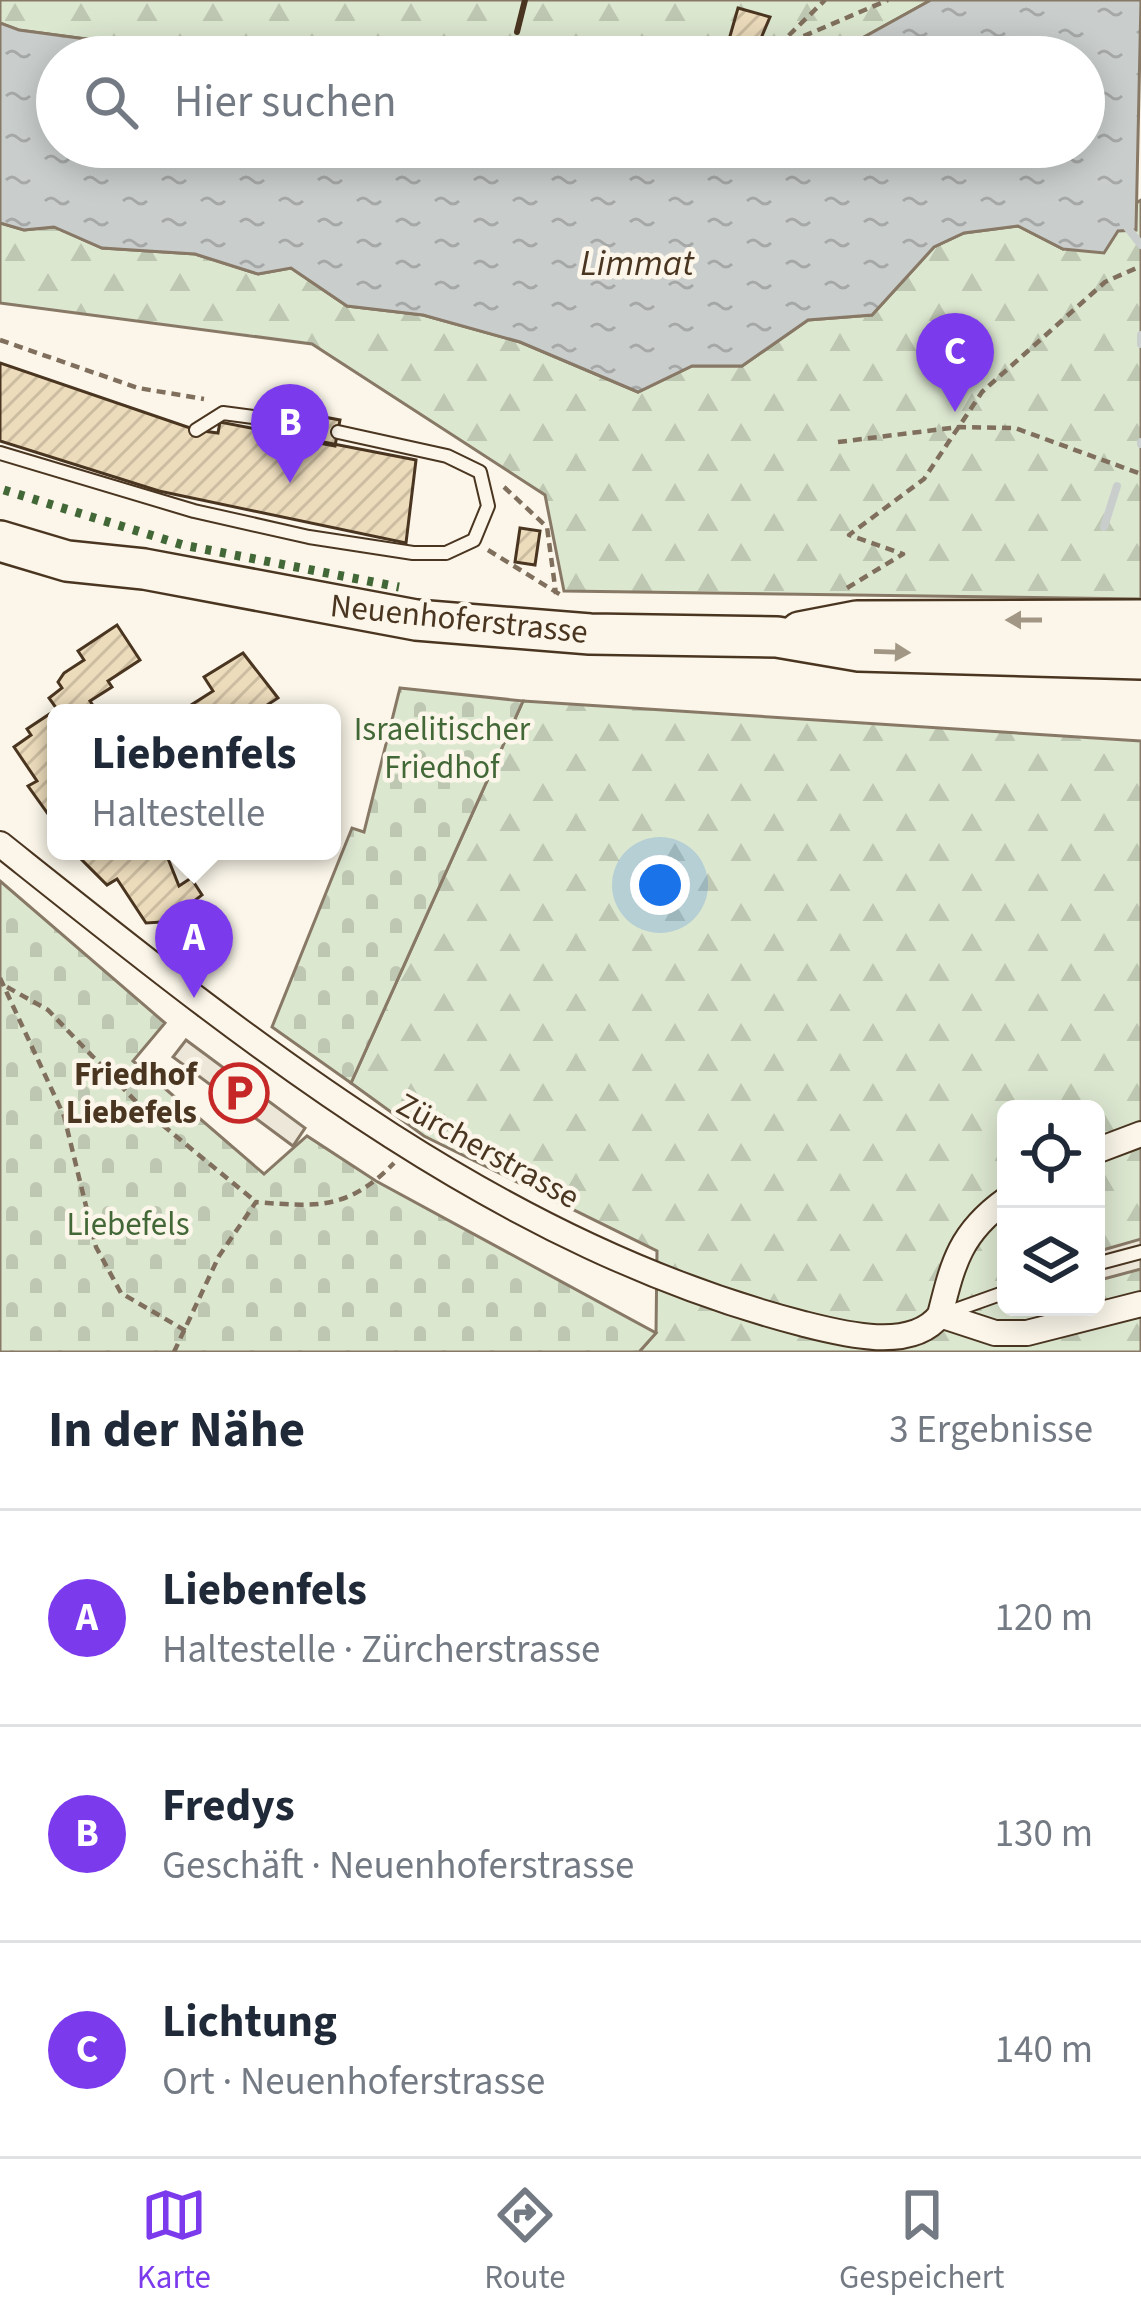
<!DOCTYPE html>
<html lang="de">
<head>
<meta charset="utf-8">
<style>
	:root { --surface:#fff; --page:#f2f2f3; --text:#1f2937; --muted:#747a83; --line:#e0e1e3; --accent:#7c3aed }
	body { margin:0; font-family:"Source Sans 3",sans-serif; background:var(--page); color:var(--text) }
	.controls { position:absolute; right:36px; bottom:36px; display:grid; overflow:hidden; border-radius:18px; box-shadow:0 6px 30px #0003 }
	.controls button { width:108px; height:108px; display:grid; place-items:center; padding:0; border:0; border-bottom:3px solid var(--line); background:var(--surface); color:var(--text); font:60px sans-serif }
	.you { position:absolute; left:660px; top:885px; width:42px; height:42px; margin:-30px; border:9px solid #fff; border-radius:50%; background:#1a73e8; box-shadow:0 0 0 18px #1a73e833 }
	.badge { display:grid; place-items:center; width:78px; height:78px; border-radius:50%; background:var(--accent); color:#fff; font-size:39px; font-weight:700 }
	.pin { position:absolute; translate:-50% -99px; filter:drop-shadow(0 3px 6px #0008) }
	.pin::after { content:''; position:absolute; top:63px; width:42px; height:36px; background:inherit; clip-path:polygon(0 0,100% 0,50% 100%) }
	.popup { position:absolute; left:47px; top:704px; width:294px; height:156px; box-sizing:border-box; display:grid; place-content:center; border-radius:18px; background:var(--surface); filter:drop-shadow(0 3px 9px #0005); font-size:39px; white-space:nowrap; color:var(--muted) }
	.popup b { font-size:45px; color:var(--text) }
	.popup::after { content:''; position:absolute; left:50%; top:100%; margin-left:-24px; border:24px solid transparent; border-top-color:var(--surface) }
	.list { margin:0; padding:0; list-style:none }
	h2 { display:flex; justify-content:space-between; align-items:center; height:156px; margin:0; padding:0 48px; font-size:51px }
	h2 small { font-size:39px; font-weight:400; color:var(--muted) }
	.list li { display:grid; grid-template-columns:78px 1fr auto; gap:36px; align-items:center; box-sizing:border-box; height:216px; padding:0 48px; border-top:3px solid var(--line) }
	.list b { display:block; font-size:45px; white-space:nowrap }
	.list p { margin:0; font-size:39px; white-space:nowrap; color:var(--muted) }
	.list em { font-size:39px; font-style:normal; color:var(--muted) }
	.icon { flex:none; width:66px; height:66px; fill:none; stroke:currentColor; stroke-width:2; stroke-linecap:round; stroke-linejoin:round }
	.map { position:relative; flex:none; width:1141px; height:1352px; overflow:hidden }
	.search { position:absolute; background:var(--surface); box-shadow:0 6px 30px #0003; left:36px; right:36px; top:36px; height:132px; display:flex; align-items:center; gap:30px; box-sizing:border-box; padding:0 42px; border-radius:66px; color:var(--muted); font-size:45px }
	.sheet { height:804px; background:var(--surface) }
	nav { display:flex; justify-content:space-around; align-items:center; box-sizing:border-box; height:168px; border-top:3px solid var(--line); background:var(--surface); font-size:33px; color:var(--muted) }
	nav a { display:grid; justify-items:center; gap:6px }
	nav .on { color:var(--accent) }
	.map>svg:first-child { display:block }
	.forest { fill:url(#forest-firs); stroke:#887966; stroke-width:3; fill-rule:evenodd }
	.cemetery { fill:url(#cemetery-stones); stroke:#887966; stroke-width:3 }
	.parking { fill:#ede7d9; stroke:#887966; stroke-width:3 }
	.water { fill:url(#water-ripples); stroke:#887966; stroke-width:3 }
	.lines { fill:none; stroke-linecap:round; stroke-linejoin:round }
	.stream { stroke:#c9cecd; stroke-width:8 }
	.building { fill:url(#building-hatch); stroke:#4a3520; stroke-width:3 }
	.lane-casing { stroke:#4a3520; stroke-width:16 }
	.street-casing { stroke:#4a3520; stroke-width:28 }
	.primary-casing { stroke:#4a3520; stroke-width:44 }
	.path { stroke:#7f6f5c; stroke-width:4.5; stroke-dasharray:9 6; stroke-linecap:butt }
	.lane { stroke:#fbf6e9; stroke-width:12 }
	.street { stroke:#fbf6e9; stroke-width:24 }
	.primary { stroke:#fbf6e9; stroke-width:39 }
	.hedge { stroke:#436837; stroke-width:9; stroke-dasharray:6 9; stroke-linecap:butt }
	.wall { stroke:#4a3520; stroke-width:6 }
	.oneway { fill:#a29684 }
	.labels { text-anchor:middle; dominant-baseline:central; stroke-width:9; stroke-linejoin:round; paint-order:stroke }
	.street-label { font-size:33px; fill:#4a3520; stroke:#fbf6e9 }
	.park-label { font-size:33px; fill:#436837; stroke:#fbf6e9 }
	.poi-label { font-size:33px; font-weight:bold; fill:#4a3520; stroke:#fbf6e9; text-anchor:end }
	.water-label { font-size:36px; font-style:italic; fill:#4a3520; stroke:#fbf6e9 }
</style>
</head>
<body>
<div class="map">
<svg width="1141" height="1352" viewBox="0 0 1141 1352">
	<defs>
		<pattern id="forest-firs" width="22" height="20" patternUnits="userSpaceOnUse" patternTransform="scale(3)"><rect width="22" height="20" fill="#dce7d0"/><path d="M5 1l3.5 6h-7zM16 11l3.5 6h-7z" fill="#bec7b2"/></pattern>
		<pattern id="cemetery-stones" width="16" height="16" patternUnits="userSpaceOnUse" patternTransform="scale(3)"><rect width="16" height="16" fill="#dce7d0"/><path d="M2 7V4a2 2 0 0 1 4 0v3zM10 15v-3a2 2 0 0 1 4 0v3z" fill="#bec7b2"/></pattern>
		<pattern id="water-ripples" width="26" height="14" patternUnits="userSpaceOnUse" patternTransform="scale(3)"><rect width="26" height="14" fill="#c9cecd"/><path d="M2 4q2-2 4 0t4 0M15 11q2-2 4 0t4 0" fill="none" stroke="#a5a8a6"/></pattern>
		<pattern id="building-hatch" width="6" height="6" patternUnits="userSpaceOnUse" patternTransform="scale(3)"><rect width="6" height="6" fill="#ecdcbc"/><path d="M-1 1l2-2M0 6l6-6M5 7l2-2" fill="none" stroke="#ccbda1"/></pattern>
	</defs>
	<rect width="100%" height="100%" fill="#fbf6e9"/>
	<path class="forest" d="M 0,0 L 931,0 L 828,57 L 221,57 L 18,30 L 0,23 Z
		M 1141,200 L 1141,599 L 564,591 L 545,495 L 312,344 L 0,303 L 0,223 L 24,230 L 54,227 L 102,248 L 195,254 L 258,274 L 291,268 L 347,306 L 423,315 L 520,342 L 638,392 L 692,366 L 742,366 L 808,320 L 872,315 L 934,247 L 964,233 L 1018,226 L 1063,249 Z
		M 523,701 L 1141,741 L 1141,1352 L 639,1352 L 656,1333 L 657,1251 L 424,1136 L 351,1083 ZM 1006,1109 L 1096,1109 L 1096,1307 L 1006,1307 Z"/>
	<path class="cemetery" d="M 400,688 L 523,701 L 351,1083 L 272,1027 L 352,828 L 364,832 Z
		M 0,881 L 165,1023 L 133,1061 L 264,1174 L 307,1136 L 376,1181 L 656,1333 L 639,1352 L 0,1352 Z"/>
	<path class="parking" d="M 186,1040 L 305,1128 L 293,1146 L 173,1057 Z
		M 1141,1239 L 1141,1269 L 1096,1281 L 1096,1252 Z"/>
	<path class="water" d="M 931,0 L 1141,0 L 1136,230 L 1118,231 L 1104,253 L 1063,249 L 1018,226 L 964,233 L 934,247 L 872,315 L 808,320 L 742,366 L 692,366 L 638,392 L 520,342 L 423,315 L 347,306 L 291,268 L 258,274 L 195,254 L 102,248 L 54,227 L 24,230 L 0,223 L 0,23 L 19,30 L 221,57 L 57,57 L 57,147 L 1084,147 L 1084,57 L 828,57 Z"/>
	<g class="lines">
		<path class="stream" d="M 1123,222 L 1141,245
			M 1141,335 L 1141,344
			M 1141,444 L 1141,442
			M 1104,527 L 1117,486"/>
	</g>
	<path class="building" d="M 738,8 L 770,17 L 753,57 L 724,57 Z
		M 0,363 L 196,430 L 218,433 L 220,422 L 416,460 L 406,543 L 159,491 L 0,441 Z
		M 271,407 L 340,420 L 335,446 L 266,433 Z
		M 520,528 L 540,531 L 535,565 L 515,562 Z
		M 117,625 L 140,660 L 108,681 L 112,687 L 90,701 L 98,713 L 56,713 L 56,825 L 28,786 L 37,781 L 14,747 L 31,735 L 27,729 L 57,709 L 49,698 L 62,688 L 58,682 L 64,673 L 84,660 L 78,651 Z
		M 243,653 L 278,698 L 255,713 L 192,713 L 188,707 L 213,691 L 204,677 Z
		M 73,851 L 146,851 L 149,856 L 165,851 L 179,886 L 191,878 L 202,895 L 194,901 L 200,910 L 171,935 L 162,922 L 146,923 L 117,879 L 107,885 Z"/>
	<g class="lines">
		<g class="lane-casing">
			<path id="lane" d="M 196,430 L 223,413 L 268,419
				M 0,453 L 194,511 L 309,537 L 413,553 L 446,553 L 474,540 L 488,506 L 480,472 L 447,456 L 338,432
				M 1096,1264 L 1141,1252
				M 947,1313 L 1006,1292"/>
		</g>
		<g class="street-casing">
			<path id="street" d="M 0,844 C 245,1039 495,1244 804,1324 C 843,1334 912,1352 940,1315 C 953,1263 960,1233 1006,1200
				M 1096,1151 L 1141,1134
				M 940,1315 L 995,1333 L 1027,1333 L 1141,1304"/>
		</g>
		<g class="primary-casing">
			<path id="primary" d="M 0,541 L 67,561 L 144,569 L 416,620 L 590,634 L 777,637 L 859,651 L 1141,659
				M 800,632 L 857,621 L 1141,620"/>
		</g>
		<path class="path" d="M 778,46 L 825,0
			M 776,48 L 888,0
			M 0,340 L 138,388 L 204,399
			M 838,442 L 959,427 L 1015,428 L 1141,474
			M 504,487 L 547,527 L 556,594
			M 488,550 L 564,597
			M 847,588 L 903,554 L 849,535 L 924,479 L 982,392 L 1105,282 L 1141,266
			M 0,978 L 64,1116 L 96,1247 L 121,1293 L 186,1331
			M 7,987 L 48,1010 L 143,1109 L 256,1202
			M 174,1352 L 219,1256 L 256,1202 C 318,1207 348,1210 394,1163"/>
		<use href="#lane" class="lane"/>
		<use href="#street" class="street"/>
		<use href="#primary" class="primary"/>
		<path class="hedge" d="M 4,490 L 183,545 L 399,587"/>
		<path class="wall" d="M 517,32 L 525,0"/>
	</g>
	<defs><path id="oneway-solid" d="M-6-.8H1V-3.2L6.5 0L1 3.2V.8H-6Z" transform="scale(3)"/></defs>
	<g class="oneway">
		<use href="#oneway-solid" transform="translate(1024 620) rotate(180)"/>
		<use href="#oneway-solid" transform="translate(892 652) rotate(2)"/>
	</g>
	<defs>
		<g id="parking-ring" transform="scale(3)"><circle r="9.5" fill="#fbf6e9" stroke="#c62828" stroke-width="1.5"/><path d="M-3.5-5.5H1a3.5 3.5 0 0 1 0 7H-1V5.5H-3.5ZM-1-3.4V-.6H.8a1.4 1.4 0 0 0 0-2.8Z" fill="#c62828"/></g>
	</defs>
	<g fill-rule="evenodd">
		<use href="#parking-ring" x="239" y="1093"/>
	</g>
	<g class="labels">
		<g class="street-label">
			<text transform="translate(459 619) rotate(6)">Neuenhoferstrasse</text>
			<text transform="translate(488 1151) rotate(29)">Zürcherstrasse</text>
		</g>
		<g class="park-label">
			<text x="442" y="729">Israelitischer<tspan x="442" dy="38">Friedhof</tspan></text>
			<text x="128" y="1224">Liebefels</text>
		</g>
		<g class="poi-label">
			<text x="197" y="1074">Friedhof<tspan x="197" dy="38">Liebefels</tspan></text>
		</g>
		<g class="water-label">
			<text x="637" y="263">Limmat</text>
		</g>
	</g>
</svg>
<div class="controls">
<button><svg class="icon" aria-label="locate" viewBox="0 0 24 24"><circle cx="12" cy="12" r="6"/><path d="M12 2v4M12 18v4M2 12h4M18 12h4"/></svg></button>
<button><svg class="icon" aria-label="layers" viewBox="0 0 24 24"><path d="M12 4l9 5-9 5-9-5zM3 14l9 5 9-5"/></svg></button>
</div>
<div class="you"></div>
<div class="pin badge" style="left:194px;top:998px">A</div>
<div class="popup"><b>Liebenfels</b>Haltestelle</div>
<div class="pin badge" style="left:290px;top:483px">B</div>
<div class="pin badge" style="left:955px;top:412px">C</div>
<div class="search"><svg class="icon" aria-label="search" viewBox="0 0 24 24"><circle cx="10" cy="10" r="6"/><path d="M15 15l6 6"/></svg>Hier suchen</div>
</div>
<section class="sheet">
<h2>In der Nähe<small>3 Ergebnisse</small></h2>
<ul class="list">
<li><span class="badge">A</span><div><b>Liebenfels</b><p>Haltestelle · Zürcherstrasse</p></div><em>120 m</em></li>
<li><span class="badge">B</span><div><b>Fredys</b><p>Geschäft · Neuenhoferstrasse</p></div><em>130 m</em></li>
<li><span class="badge">C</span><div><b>Lichtung</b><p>Ort · Neuenhoferstrasse</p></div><em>140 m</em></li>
</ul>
</section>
<nav>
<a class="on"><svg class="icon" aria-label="map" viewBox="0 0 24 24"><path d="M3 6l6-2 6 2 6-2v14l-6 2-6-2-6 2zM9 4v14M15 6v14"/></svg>Karte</a>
<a><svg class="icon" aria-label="directions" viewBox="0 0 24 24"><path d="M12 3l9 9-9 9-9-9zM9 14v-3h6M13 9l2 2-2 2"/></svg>Route</a>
<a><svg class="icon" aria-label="saved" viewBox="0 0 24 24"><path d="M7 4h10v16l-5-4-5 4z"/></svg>Gespeichert</a>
</nav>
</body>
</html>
